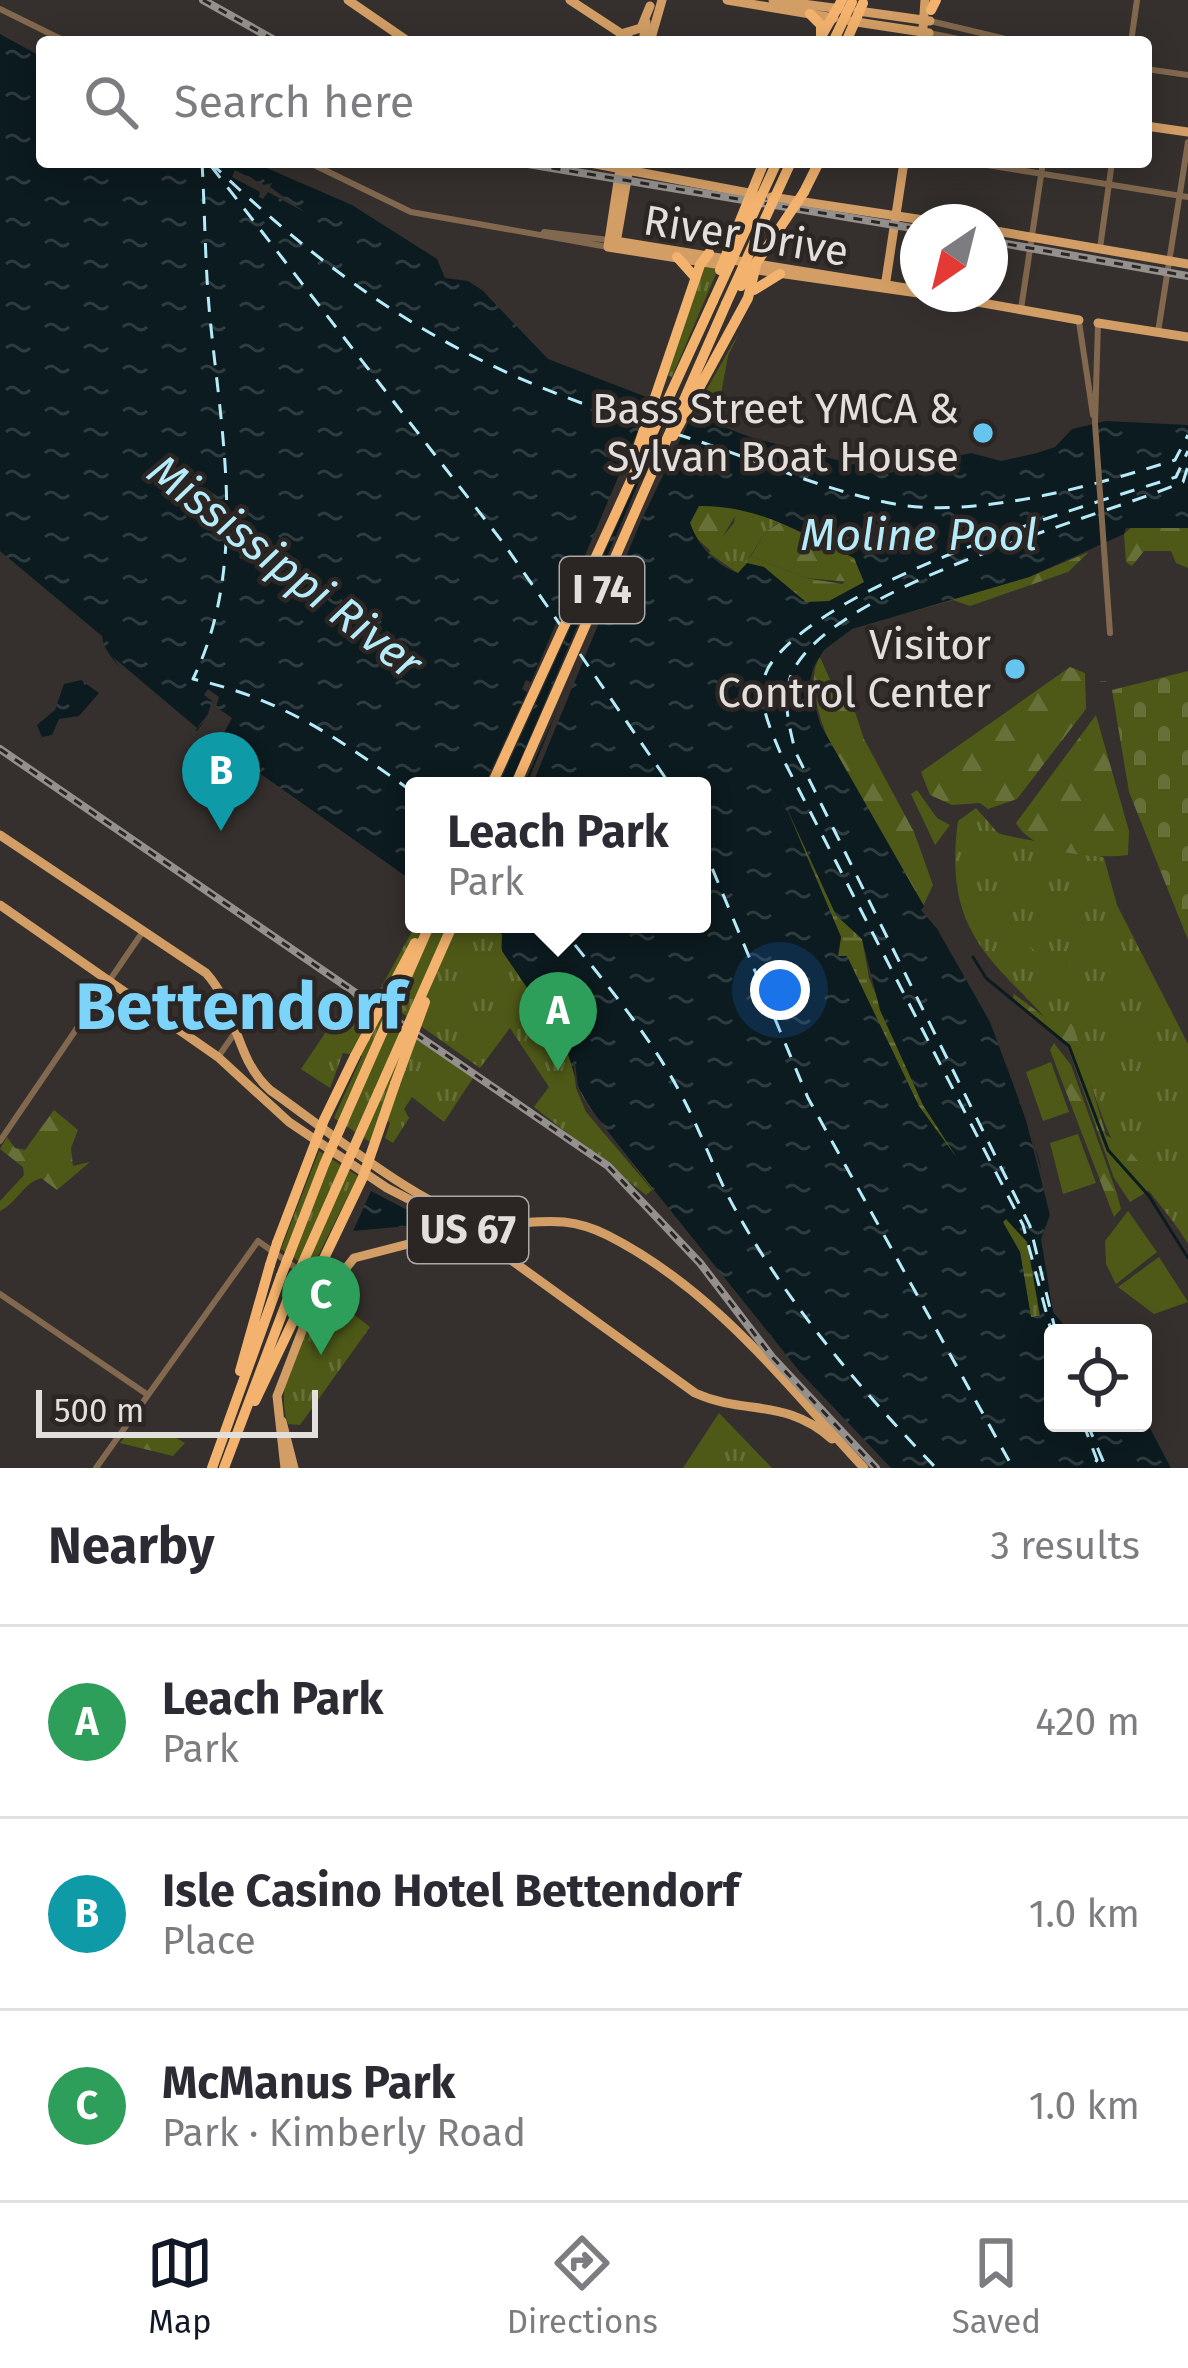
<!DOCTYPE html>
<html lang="en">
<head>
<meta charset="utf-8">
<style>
	:root { --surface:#fff; --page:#f2f2f3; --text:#2b2b33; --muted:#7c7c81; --line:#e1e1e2; --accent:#111827 }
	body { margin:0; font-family:"Fira Sans",sans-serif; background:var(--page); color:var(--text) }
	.controls { position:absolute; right:36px; bottom:36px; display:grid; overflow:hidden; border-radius:12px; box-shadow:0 6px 30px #0003 }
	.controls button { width:108px; height:108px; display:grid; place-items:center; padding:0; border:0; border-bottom:3px solid var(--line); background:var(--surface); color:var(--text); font:60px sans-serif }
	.compass { position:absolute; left:900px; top:204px; width:108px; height:108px; border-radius:50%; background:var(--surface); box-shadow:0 6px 30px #0003; rotate:215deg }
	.scale { position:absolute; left:36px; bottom:30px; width:282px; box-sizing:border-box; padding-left:12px; border:6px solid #e2dfdd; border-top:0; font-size:33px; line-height:42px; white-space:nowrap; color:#e2dfdd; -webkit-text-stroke:9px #2b2623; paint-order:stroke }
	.you { position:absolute; left:780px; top:990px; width:42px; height:42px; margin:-30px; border:9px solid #fff; border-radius:50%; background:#1a73e8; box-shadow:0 0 0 18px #1a73e833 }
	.badge { display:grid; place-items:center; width:78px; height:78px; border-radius:50%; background:var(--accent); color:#fff; font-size:39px; font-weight:700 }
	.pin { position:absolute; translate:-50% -99px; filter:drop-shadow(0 3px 6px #0008) }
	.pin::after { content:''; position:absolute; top:63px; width:42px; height:36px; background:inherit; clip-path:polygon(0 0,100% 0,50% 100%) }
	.popup { position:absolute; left:405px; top:777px; width:306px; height:156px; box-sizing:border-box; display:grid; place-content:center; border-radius:12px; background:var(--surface); filter:drop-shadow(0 3px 9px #0005); font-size:39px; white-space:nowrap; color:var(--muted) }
	.popup b { font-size:45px; color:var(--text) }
	.popup::after { content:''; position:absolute; left:50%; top:100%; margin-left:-24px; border:24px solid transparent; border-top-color:var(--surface) }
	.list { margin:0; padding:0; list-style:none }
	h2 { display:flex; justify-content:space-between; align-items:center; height:156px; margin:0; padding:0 48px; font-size:51px }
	h2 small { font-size:39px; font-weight:400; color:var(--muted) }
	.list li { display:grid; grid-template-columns:78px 1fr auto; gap:36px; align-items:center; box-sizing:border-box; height:192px; padding:0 48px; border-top:3px solid var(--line) }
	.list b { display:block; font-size:45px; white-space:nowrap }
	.list p { margin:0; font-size:39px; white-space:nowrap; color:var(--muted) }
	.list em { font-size:39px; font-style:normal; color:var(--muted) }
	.icon { flex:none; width:66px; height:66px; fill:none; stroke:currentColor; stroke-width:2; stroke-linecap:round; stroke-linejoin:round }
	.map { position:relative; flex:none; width:1188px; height:1468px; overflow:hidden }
	.search { position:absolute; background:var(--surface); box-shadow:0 6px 30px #0003; left:36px; right:36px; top:36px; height:132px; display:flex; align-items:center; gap:30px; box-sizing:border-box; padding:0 42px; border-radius:12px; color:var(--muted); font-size:45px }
	.sheet { height:732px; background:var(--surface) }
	nav { display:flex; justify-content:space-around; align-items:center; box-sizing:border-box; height:168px; border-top:3px solid var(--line); background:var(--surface); font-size:33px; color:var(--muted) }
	nav a { display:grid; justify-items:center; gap:6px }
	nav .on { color:var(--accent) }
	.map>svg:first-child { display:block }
	.grass { fill:url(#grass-tufts) }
	.forest { fill:url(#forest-firs) }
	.wetland { fill:url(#wetland-marsh) }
	.cemetery { fill:url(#cemetery-stones) }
	.garden { fill:#4e5917 }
	.water { fill:url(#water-ripples); fill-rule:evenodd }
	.pier { fill:#35302d }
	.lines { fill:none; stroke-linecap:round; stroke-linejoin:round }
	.stream { stroke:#0c1b1f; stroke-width:3 }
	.ferry { stroke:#b6ebf9; stroke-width:3; stroke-dasharray:15 12; stroke-linecap:butt }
	.minor-tunnel { stroke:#4f4a47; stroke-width:6; stroke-dasharray:6 3; stroke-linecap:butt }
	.minor { stroke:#82684e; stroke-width:6 }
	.major { stroke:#d39e65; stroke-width:9 }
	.highway { stroke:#f3b36e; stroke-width:10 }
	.rail-casing { stroke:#94908d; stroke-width:8 }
	.rail { stroke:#2b2623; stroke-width:3; stroke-dasharray:9; stroke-linecap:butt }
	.highway-bridge { stroke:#f3b36e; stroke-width:10 }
	.poi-dot { fill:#65c5ee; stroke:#2b2623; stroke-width:4.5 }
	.labels { text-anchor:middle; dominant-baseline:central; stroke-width:9; stroke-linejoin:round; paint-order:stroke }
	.shield { fill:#2b2623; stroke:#aba8a5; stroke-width:3 }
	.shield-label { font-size:39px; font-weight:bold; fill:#e2dfdd }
	.street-label { font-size:42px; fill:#e2dfdd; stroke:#2b2623 }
	.poi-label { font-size:42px; fill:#e2dfdd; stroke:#2b2623; text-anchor:end }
	.water-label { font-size:45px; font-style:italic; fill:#b6ebf9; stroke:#2b2623 }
	.town-label { font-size:66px; font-weight:bold; fill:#7dd4fb; stroke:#2b2623 }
</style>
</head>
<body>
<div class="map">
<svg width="1188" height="1468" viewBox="0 0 1188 1468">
	<defs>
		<pattern id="grass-tufts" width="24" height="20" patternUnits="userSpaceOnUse" patternTransform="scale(3)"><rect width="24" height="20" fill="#4e5917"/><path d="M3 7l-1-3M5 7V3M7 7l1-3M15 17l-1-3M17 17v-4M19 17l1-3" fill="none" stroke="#677038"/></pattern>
		<pattern id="forest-firs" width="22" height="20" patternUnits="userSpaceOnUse" patternTransform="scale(3)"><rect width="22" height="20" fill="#4e5917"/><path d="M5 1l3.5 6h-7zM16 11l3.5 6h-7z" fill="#677038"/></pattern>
		<pattern id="wetland-marsh" width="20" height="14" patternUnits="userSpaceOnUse" patternTransform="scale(3)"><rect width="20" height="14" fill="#4e5917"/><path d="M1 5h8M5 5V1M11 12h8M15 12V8" fill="none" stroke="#677038"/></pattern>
		<pattern id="cemetery-stones" width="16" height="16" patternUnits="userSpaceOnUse" patternTransform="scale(3)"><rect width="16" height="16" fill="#4e5917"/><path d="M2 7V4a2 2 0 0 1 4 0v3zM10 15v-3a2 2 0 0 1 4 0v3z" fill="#677038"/></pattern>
		<pattern id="water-ripples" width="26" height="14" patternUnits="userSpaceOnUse" patternTransform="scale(3)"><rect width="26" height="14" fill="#0c1b1f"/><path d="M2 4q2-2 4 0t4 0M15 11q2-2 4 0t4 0" fill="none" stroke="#2f3c3f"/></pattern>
	</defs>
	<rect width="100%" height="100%" fill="#35302d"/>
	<path class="grass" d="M 704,266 L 718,269 L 672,377 L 667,375 Z
		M 740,331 L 728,356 L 718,410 L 696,408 Z
		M 736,506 L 780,522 L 766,531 L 739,574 L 709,553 L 734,523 Z
		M 976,808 L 998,833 C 1030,843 1072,843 1104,858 L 1117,905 L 1188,1044 L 1188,1244 C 1168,1210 1138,1182 1117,1148 C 1099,1120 1095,1082 1076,1055 C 1011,966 940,951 958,821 Z
		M 416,924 L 487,924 L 502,934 L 501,948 L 565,1044 L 585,1101 L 656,1187 L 646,1195 L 534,1107 L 549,1087 L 510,1028 L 480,1068 L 377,995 Z
		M 352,993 L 473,1078 L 444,1122 L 412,1097 L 404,1109 L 409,1118 L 393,1143 L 385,1138 L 390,1123 L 380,1116 L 370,1142 L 334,1118 L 362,1056 L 343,1053 L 330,1088 L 301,1069 Z
		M 319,1151 L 358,1176 L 311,1270 L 281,1249 Z
		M 331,1297 L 370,1327 L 300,1425 L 288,1424 C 273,1384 302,1323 331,1297 Z
		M 719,1413 L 772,1468 L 683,1468 Z"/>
	<path class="forest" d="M 698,506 L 736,506 L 738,511 L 713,553 L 695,537 L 690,523 Z
		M 781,522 C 806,538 846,544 860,571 L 850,582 L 806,578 L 751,556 L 766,531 Z
		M 1132,527 L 1188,528 L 1188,568 L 1176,563 L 1171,551 L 1144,551 L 1132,566 L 1126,562 L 1124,534 Z
		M 1089,552 L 1068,572 L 970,606 L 953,600 L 900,615 L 1029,577 Z
		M 820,657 L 832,684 L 850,697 L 864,739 L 914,832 L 933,885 L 923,906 C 895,855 787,708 820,657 Z
		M 1070,667 L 1085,673 L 1086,709 L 1017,799 L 988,809 L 980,803 L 952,805 L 930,795 L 921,772 Z
		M 1096,715 L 1129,831 L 1128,855 C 1096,859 1034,855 1016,823 Z
		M 917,790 L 937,818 L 950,825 L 935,845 L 911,794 Z
		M 1030,946 L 1042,958 L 1056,950 L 1073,960 L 1059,982 L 1045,977 Z
		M 1014,994 L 1054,1024 L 1073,1024 L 1106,1135 L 1126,1147 L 1158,1185 L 1130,1202 L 1114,1178 L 1067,1045 L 1012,1001 Z
		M 1054,1043 L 1071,1065 L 1117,1194 L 1121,1209 L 1114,1217 L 1050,1050 Z
		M 54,1110 L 78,1130 L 71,1148 L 73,1166 L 90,1162 L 57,1190 L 41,1178 C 21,1185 18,1202 0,1211 L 0,1201 L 24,1175 L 23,1167 L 0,1149 L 7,1137 L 15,1148 L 25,1150 Z
		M 173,1436 L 185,1443 L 173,1456 L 120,1443 L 124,1438 Z"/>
	<path class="wetland" d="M 844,554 L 853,554 L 869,582 L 814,614 L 738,569 L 751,556 L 806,578 L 842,584 L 860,570 Z
		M 780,795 L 836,915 L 862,939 L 869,978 L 923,1105 L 958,1158 C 905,1113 881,1015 838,956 L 841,937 Z
		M 1007,1218 L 1027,1241 L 1041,1315 L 1031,1318 L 1020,1252 L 1002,1222 Z"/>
	<path class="cemetery" d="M 1188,671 L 1188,940 L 1129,792 L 1112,690 Z"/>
	<path class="garden" d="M 1051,1062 L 1069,1112 L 1043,1121 L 1026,1072 Z
		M 1078,1134 L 1096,1183 L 1063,1194 L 1050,1143 Z
		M 1128,1211 L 1157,1252 L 1116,1284 L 1106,1264 L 1105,1241 Z
		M 1159,1257 L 1188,1302 L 1154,1314 L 1118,1287 Z"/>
	<path class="water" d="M 0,34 L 42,57 L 42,162 L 253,162 L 352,205 L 437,259 L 445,278 L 468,281 L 482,290 L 548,359 L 750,437 L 887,473 L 930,467 L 937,460 L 971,453 L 1001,461 L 1037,453 L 1055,447 L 1072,429 L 1106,421 L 1188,425 L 1188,528 L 1126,528 L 1124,534 L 1029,577 L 852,629 L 824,650 L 814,666 L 809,684 L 820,724 L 996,1032 L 1039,1159 L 1050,1215 L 1041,1239 L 1053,1312 L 1065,1326 L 1088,1324 L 1097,1333 L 1053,1333 L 1053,1423 L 1143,1423 L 1143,1415 L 1171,1468 L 891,1468 L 800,1372 L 598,1120 L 578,1087 L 565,1044 L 502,951 L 502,934 L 487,924 L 702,924 L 702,786 L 414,786 L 414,883 L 217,745 L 230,718 L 215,707 L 197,731 C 171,710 107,667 102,638 L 0,552 ZM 699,506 C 762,506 799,533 854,558 L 864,582 L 829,601 L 806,602 L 764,567 L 747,563 L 738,573 C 715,565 698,545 690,523 ZM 781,795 L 836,915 L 862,939 L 880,1010 L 923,1105 L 957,1158 L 919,1106 L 847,956 L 838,956 L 841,937 ZM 1006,1219 L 1027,1242 L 1040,1316 L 1031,1317 L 1020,1252 L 1003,1222 Z
		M 81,680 L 99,693 L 79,716 L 59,719 L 52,735 L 42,737 L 37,725 L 55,710 L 64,684 Z
		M 371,1191 L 411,1212 L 418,1225 L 353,1231 Z"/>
	<path class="pier" d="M 235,170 L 264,185 L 272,183 L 270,187 L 306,213 L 268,192 L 263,199 L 259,197 L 260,192 L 232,177 Z
		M 654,393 L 655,411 L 663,397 L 695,409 L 640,523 L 535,778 L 526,786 L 559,706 L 523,786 L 509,786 L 670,409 L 498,786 L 484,786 L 527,692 L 522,689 L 526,680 L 531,682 Z
		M 0,551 L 102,636 L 105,651 L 0,560 Z
		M 113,657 L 197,728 L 208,714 L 212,701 L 204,695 L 208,689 L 219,697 L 215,710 L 192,734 L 133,688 Z
		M 215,706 L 232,718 L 218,744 L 414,882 L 414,889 L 212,749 L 227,719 Z
		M 927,903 L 926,910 L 942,927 L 981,993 L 1011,1064 L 1052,1208 L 1054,1216 L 1042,1242 L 1050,1215 L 1025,1116 L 990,1022 L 940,932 L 921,910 Z
		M 573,1062 L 575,1063 L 578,1086 L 585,1101 L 658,1197 L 586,1112 L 576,1088 Z"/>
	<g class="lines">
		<path class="stream" d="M 973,957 L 986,978 L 1069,1046 L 1108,1150 L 1149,1196 L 1188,1258"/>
		<path class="ferry" d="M 202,162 C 205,214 205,267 210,318 C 222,438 248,566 193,679 C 283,699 341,740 414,793
			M 210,162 C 346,292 462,368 644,424
			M 211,166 L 504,544 L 561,626
			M 676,434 C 749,456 819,490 895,504 C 976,519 1097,485 1175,460 L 1188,435
			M 580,654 L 671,786
			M 702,844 L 808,1098 L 1013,1468
			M 558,924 C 603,980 652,1037 685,1102 C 703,1137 716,1175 735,1209 C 789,1306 860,1389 936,1468
			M 1056,1333 L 1030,1226 L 795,751 C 790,728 782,702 790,678 C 822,588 1097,519 1183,482 L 1188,466
			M 1053,1338 L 1023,1225 L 782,757 C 771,729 750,691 772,662 C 835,579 1075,509 1176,477 L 1188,451
			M 1083,1423 L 1097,1460 L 1091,1468
			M 1087,1423 L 1106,1468"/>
		<path class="minor-tunnel" d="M 1103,681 L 1103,682"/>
		<path class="minor" d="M 0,9 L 67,42
			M 930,21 L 1019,42
			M 929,33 L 973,42
			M 1131,42 L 1137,0
			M 1146,69 L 1188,75
			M 308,162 L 411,212 L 608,247
			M 968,162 L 1188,197
			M 544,232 L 609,240
			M 1100,248 L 1112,162
			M 1021,309 L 1043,162
			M 1079,322 L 1093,415
			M 1098,323 L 1095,423 L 1110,633
			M 1158,332 L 1188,142
			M 218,1057 L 255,1004
			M 0,1141 L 144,930
			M 0,1294 L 148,1395
			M 96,1468 L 258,1241 L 327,1290"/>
		<path class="major" d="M 348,0 L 409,42
			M 570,0 L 634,42
			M 727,0 L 834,18
			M 773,0 L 841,9
			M 858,11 L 930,21
			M 850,21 L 929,33
			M 624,33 L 641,28 L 650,6
			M 643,42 L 646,22
			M 650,42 L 662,0
			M 922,42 L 925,0
			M 1146,126 L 1188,132
			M 585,162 L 754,194
			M 621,162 L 608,247 L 728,266
			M 771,197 L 937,222
			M 990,230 L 1188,264
			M 609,240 L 918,290
			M 616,243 L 630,162
			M 751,269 L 953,298
			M 885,287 L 904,162
			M 949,297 L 1079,320
			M 1098,323 L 1188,337
			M 0,835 L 206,973 C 238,1008 234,1058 270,1090 C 323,1127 414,1202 472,1219 C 520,1233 551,1207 607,1235 C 714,1289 784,1382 864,1468
			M 0,905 L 218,1057 L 289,1122 L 387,1188 L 471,1231 L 695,1393 C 746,1416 784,1397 832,1439
			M 282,1421 L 294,1468
			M 285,1468 L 277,1396 L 307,1318 L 354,1258 L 416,1242 L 452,1216"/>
		<path class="highway" d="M 931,10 L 936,0
			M 810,14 L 821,25 L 821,35
			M 818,42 L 842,0
			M 804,192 L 819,162
			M 677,257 L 694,276
			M 754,290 L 780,274
			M 673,436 L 748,298 L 757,261
			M 636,453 L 700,265 L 709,253
			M 491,786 L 713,301
			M 515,786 L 726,304
			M 277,1243 L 324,1120 L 355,1056
			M 318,1271 L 363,1177 L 395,1084
			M 240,1371 L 270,1265
			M 255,1401 L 307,1292
			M 212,1468 L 281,1276
			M 224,1468 L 293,1285"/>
		<g class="rail-casing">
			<path id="rail" d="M 203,0 L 278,42
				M 516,162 L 918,229
				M 990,241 L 1188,276
				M 0,749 L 608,1166 L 700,1263 L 772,1357 L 876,1468"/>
		</g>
		<use href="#rail" class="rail"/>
		<path class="highway-bridge" d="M 833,42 L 852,2
			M 846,42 L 863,3
			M 720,270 L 764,162
			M 741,286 L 804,192
			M 713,301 L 777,162
			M 726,304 L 791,162
			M 355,1056 L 415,943
			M 395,1084 L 425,1002
			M 270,1265 L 277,1243
			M 281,1276 L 324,1165 L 430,924
			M 293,1285 L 453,924
			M 307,1292 L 318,1271"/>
	</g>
	<g class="poi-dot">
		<circle cx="983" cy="433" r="12"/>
		<circle cx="1015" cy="669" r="12"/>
	</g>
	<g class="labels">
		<g class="shield">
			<rect x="560" y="557" width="84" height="66" rx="9"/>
			<rect x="408" y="1197" width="120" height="66" rx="9"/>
		</g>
		<g class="shield-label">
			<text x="602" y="590">I 74</text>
			<text x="468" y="1230">US 67</text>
		</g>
		<g class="street-label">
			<text transform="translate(746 236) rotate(9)">River Drive</text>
		</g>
		<g class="poi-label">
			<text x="959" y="409">Bass Street YMCA &amp;<tspan x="959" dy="48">Sylvan Boat House</tspan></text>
			<text x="991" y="645">Visitor<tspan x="991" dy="48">Control Center</tspan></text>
		</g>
		<g class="water-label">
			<text x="919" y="535">Moline Pool</text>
			<text transform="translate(285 567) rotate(38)">Mississippi River</text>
		</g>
		<g class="town-label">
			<text x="240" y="1006">Bettendorf</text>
		</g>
	</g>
</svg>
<div class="controls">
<button><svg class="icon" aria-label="locate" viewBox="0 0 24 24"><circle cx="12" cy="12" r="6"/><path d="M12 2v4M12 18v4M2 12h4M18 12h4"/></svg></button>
</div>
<svg class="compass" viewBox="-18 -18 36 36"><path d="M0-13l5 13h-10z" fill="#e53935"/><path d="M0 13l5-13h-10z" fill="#7c7c81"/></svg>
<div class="scale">500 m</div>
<div class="you"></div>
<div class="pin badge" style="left:558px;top:1071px;background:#2e9e5b">A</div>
<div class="popup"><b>Leach Park</b>Park</div>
<div class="pin badge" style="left:221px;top:831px;background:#0f9aa8">B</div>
<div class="pin badge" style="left:321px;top:1355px;background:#2e9e5b">C</div>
<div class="search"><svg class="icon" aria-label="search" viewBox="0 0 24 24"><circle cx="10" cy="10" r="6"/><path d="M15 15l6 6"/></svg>Search here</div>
</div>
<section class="sheet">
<h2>Nearby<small>3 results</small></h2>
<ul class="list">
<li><span class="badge" style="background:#2e9e5b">A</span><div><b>Leach Park</b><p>Park</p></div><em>420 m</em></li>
<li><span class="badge" style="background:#0f9aa8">B</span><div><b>Isle Casino Hotel Bettendorf</b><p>Place</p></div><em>1.0 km</em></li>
<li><span class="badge" style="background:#2e9e5b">C</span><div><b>McManus Park</b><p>Park · Kimberly Road</p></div><em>1.0 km</em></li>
</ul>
</section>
<nav>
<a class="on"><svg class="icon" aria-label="map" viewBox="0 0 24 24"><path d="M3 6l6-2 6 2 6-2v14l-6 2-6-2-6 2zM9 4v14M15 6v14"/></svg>Map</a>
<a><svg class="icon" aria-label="directions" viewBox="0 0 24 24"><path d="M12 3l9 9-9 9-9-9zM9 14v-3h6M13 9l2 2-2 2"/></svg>Directions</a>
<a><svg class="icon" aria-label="saved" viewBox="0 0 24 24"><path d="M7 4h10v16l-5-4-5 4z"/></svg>Saved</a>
</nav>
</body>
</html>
